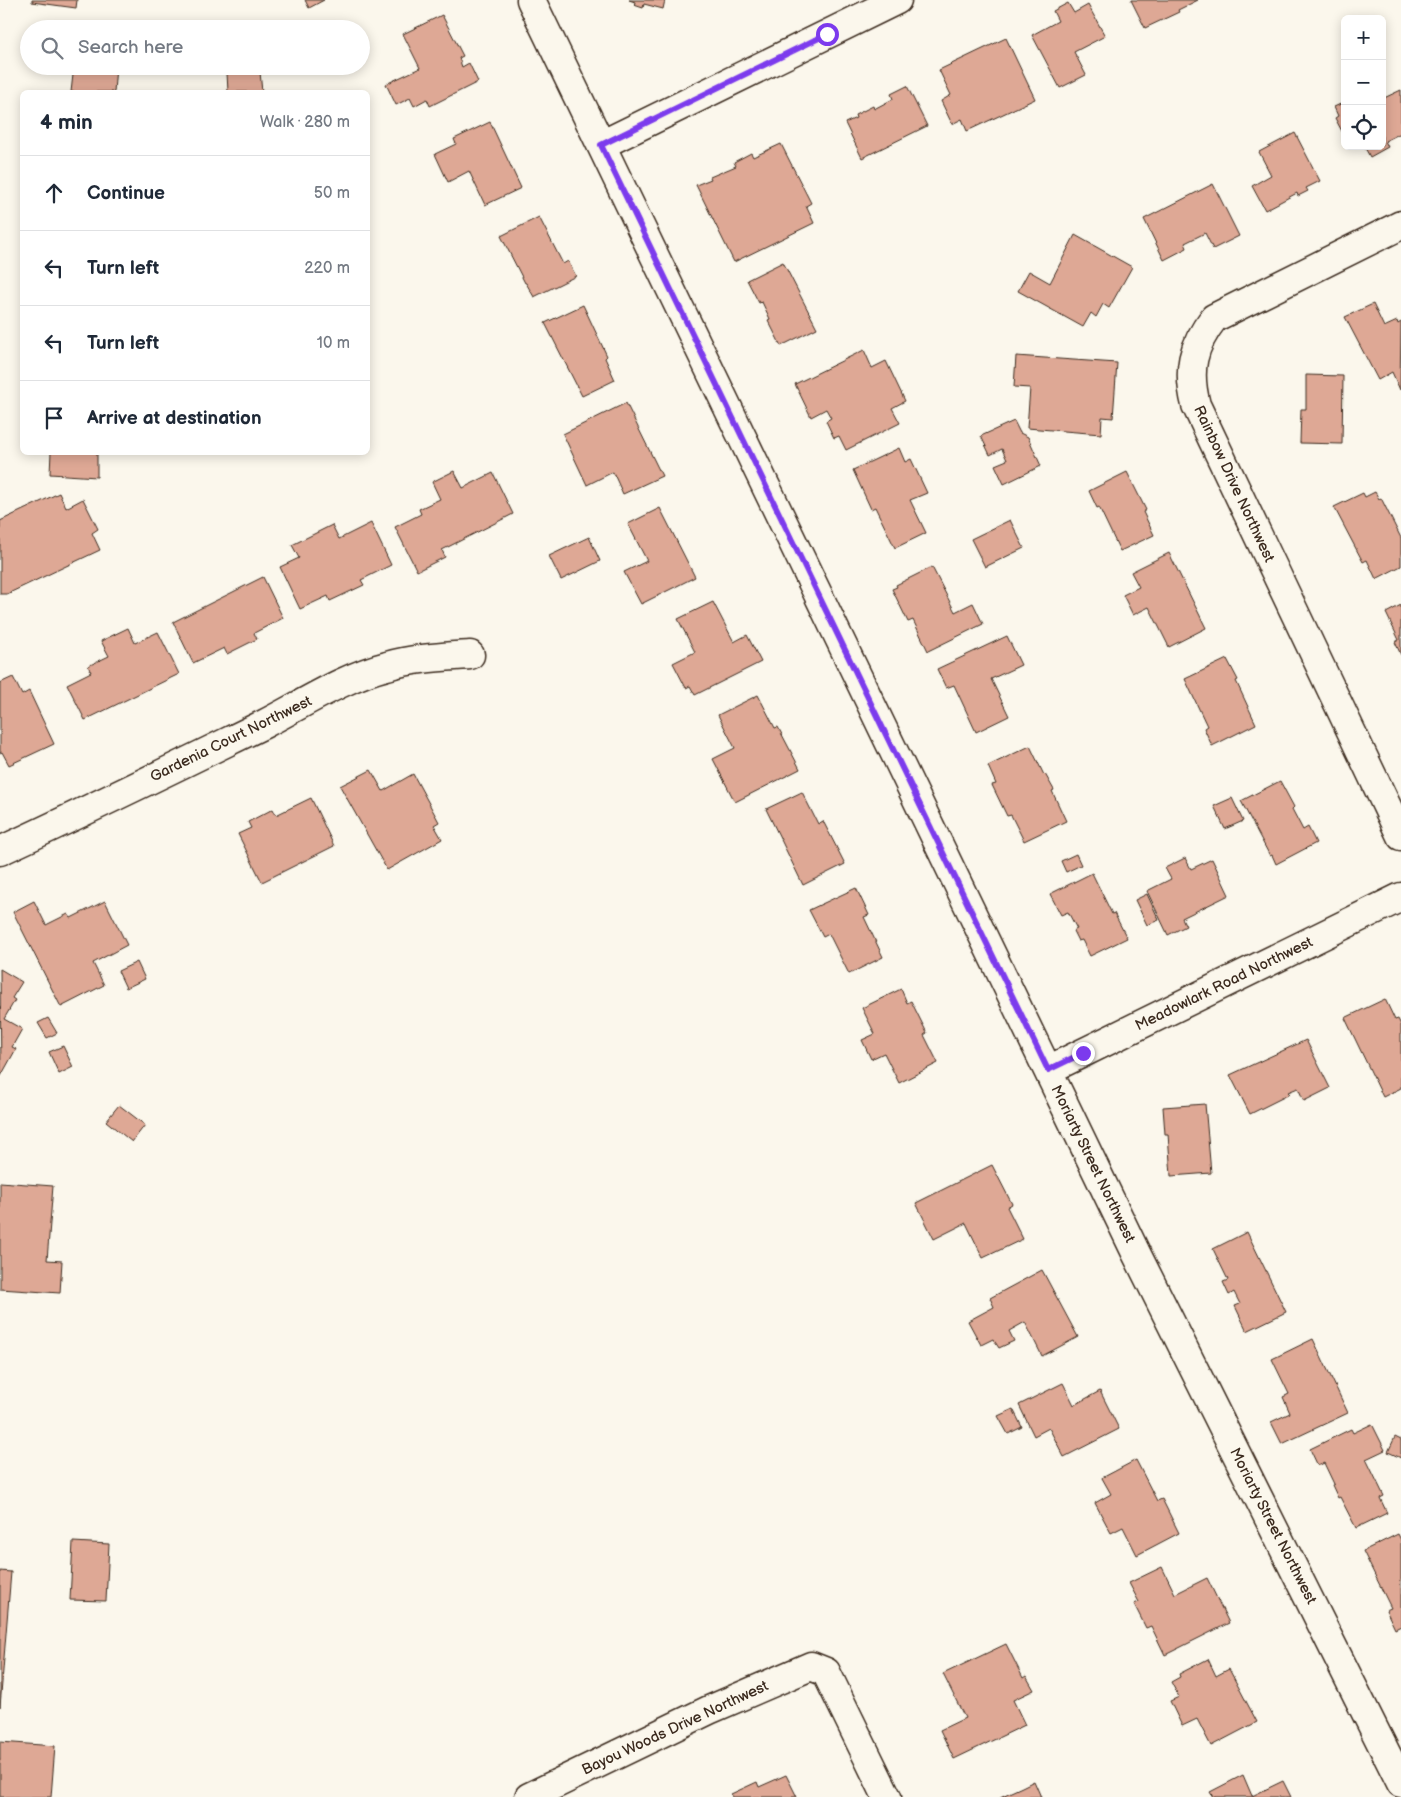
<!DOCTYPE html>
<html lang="en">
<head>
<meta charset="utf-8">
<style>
	:root { --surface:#fff; --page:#f2f2f3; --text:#1f2937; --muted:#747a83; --line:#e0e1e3 }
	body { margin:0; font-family:"Balsamiq Sans",sans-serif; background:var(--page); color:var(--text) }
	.controls { position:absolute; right:15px; top:15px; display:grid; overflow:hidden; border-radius:8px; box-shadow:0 2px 12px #0003 }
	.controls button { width:45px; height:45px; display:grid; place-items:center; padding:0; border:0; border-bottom:1px solid var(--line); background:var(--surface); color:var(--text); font:25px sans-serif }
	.stop { position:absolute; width:15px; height:15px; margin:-11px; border:4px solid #7c3aed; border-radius:50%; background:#fff }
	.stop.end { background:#7c3aed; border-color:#fff; box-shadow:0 1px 5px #0008 }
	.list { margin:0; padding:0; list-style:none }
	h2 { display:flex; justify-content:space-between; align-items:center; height:65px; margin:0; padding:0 20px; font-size:21px }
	h2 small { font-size:16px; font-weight:400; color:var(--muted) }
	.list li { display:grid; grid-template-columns:32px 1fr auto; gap:15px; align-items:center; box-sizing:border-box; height:75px; padding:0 20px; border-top:1px solid var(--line) }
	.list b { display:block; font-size:19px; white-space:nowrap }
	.list em { font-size:16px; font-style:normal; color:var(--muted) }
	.icon { flex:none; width:28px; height:28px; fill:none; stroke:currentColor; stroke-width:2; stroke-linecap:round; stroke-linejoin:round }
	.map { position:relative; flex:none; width:1401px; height:1797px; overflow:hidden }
	.search { position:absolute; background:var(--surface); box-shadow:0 2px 12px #0003; left:20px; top:20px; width:350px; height:55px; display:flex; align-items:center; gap:12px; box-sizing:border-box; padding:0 18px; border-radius:28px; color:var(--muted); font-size:19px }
	.panel { position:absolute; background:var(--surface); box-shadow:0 2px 12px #0003; left:20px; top:90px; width:350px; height:365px; border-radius:8px }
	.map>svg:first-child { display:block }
	.building { fill:#dea895; stroke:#3b2a1e }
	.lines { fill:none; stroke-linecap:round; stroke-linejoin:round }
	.minor-casing { stroke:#3b2a1e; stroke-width:31 }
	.minor { stroke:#fbf7ec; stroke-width:28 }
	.route { stroke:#7c3aed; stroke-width:6 }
	.labels { text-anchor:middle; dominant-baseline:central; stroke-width:4.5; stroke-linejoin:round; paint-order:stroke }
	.street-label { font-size:15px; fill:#3b2a1e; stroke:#fbf7ec }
</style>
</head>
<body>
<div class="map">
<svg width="1401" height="1797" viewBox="0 0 1401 1797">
	<rect width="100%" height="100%" fill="#fbf7ec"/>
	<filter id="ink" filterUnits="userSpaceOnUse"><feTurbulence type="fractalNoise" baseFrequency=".02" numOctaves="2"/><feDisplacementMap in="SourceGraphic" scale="10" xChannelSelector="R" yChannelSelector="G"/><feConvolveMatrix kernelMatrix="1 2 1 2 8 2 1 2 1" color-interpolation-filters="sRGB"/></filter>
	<g filter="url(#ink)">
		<path class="building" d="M 32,0 L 77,0 L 76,8 L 32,2 Z
			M 305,0 L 324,0 L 309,8 Z
			M 629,0 L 665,0 L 663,9 L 644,4 L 643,8 L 634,5 L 635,2 Z
			M 1131,0 L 1198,0 L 1178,10 L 1179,12 L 1145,28 Z
			M 1068,3 L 1074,13 L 1088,5 L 1105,36 L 1074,52 L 1086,75 L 1060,88 L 1032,35 L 1058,21 L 1053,11 Z
			M 442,15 L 463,56 L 459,58 L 462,67 L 469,63 L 478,82 L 430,106 L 427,99 L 414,106 L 410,98 L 396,105 L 386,84 L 420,68 L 403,34 Z
			M 1006,38 L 1035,99 L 967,131 L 962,119 L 952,124 L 941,101 L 951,95 L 939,70 Z
			M 74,66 L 116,66 L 114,92 L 71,92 Z
			M 232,66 L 256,66 L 256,72 L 260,72 L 262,92 L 228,92 L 227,73 L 232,73 Z
			M 907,86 L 927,126 L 862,158 L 845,123 L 856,118 L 855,115 L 873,106 L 874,109 L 893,99 L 891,94 Z
			M 1401,90 L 1401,133 L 1385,141 L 1388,147 L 1370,157 L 1364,146 L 1382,146 L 1382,99 Z
			M 1345,102 L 1345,137 L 1335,118 L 1338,116 L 1334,107 Z
			M 490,122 L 521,188 L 485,205 L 469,171 L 448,182 L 435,154 L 456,144 L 454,139 Z
			M 1295,133 L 1320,181 L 1306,188 L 1308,191 L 1298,196 L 1297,193 L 1265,210 L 1252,186 L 1271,175 L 1259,152 Z
			M 781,144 L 811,203 L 806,206 L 814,223 L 734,262 L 696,185 L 711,179 L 710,177 L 736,166 L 734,162 L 751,153 L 753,157 Z
			M 1213,184 L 1239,236 L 1213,249 L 1205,233 L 1185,243 L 1187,248 L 1164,260 L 1144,219 Z
			M 539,217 L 563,264 L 568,261 L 576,276 L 534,297 L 526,283 L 525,283 L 501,236 Z
			M 1075,235 L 1132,267 L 1109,308 L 1103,304 L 1096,317 L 1091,313 L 1083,327 L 1018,291 L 1029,271 L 1050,283 Z
			M 783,262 L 817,328 L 781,346 L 768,320 L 770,319 L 762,302 L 759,303 L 747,280 Z
			M 1373,304 L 1384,327 L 1397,321 L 1398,324 L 1401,322 L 1400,390 L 1392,372 L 1378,380 L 1345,317 Z
			M 583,305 L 607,356 L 605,358 L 615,380 L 582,396 L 545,323 Z
			M 864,350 L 872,368 L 886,361 L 905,401 L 892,408 L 900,423 L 846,450 L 839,436 L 834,438 L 826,421 L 831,418 L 826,409 L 811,417 L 795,384 Z
			M 1016,356 L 1117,363 L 1113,418 L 1102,417 L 1101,434 L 1027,428 L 1030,388 L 1014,387 Z
			M 1306,375 L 1343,376 L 1342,444 L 1300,443 L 1301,409 L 1306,409 Z
			M 626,403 L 662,476 L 623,494 L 613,472 L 587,485 L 563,434 Z
			M 1014,421 L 1020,433 L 1028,437 L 1041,466 L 1004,484 L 995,465 L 1007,460 L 1002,449 L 990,455 L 981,436 Z
			M 899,448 L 905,462 L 911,459 L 927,493 L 910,500 L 926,533 L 895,548 L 875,507 L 871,509 L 853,470 Z
			M 51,452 L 97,452 L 97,477 L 50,474 Z
			M 454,471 L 463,488 L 493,473 L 513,514 L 442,550 L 445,557 L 417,571 L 395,527 L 421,514 L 419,509 L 440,499 L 432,482 Z
			M 1127,472 L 1146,510 L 1143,512 L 1154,535 L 1120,551 L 1099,507 L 1097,508 L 1089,491 Z
			M 1375,492 L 1379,499 L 1381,498 L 1401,538 L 1401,566 L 1376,579 L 1367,560 L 1363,562 L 1334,507 L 1363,493 L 1365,497 Z
			M 59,493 L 66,508 L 83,499 L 98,529 L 92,533 L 100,550 L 7,594 L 0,594 L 0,521 Z
			M 660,508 L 695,577 L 641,604 L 624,572 L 647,561 L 628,524 Z
			M 1010,520 L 1024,548 L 985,567 L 971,539 Z
			M 371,523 L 391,565 L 361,580 L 364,585 L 330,601 L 328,596 L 300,609 L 280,567 L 299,558 L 292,545 L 332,525 L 339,539 Z
			M 589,537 L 600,561 L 561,580 L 549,556 Z
			M 1169,553 L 1206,628 L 1169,647 L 1149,607 L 1133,615 L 1123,595 L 1139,587 L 1131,572 Z
			M 932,567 L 955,612 L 973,603 L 983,624 L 928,651 L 913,620 L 908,622 L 892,589 L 897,587 L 896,585 Z
			M 263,577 L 283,618 L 254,633 L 257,639 L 227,654 L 224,648 L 193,663 L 173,622 Z
			M 713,602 L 734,642 L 747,635 L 761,662 L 695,695 L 690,686 L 686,688 L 673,663 L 695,652 L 678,619 Z
			M 1401,605 L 1401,655 L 1395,642 L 1399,640 L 1386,613 Z
			M 128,628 L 135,643 L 158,632 L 179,674 L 85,720 L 67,684 L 91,672 L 88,666 L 109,656 L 101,641 Z
			M 1007,636 L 1021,665 L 991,679 L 1009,716 L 976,732 L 954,685 L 946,688 L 937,669 Z
			M 1227,659 L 1238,680 L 1236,681 L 1256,724 L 1212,746 L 1204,728 L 1207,726 L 1185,679 Z
			M 13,677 L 22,695 L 29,691 L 54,744 L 9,765 L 2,752 L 0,753 L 0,683 Z
			M 758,695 L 775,728 L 778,727 L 800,769 L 735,802 L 713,759 L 735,748 L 718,715 Z
			M 1030,746 L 1044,775 L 1045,774 L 1054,790 L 1052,791 L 1066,821 L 1024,841 L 1011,815 L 1007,816 L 992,785 L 996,784 L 988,766 Z
			M 371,770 L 383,791 L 413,774 L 439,822 L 434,825 L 442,839 L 387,870 L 340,786 Z
			M 1280,781 L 1294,807 L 1292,809 L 1303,830 L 1308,827 L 1316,843 L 1276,864 L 1272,855 L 1270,856 L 1241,801 Z
			M 802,792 L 818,824 L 823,821 L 845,864 L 803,885 L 766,809 Z
			M 311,798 L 334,846 L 262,882 L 238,834 L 251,828 L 248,822 L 273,809 L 276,815 Z
			M 1232,798 L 1243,821 L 1225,829 L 1214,806 Z
			M 1076,854 L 1081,865 L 1066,872 L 1061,861 Z
			M 1185,858 L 1191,869 L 1212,859 L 1229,895 L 1182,918 L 1186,926 L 1168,935 L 1147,891 L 1171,879 L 1165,868 Z
			M 1092,873 L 1112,914 L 1114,913 L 1127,938 L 1090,956 L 1082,940 L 1078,941 L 1073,931 L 1077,929 L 1068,912 L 1061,915 L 1050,894 Z
			M 856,888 L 869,915 L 864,917 L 883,957 L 849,974 L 829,934 L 823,937 L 809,910 Z
			M 1147,894 L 1159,920 L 1147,925 L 1135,900 Z
			M 34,901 L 46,925 L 68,914 L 71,918 L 105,901 L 127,945 L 93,963 L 104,985 L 61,1007 L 13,912 Z
			M 137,962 L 145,979 L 126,988 L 118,971 Z
			M 0,969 L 22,982 L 12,998 L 15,1000 L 4,1019 L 22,1029 L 12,1047 L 16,1049 L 1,1076 Z
			M 901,989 L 907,1003 L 911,1001 L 927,1033 L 924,1035 L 938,1063 L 899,1083 L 884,1053 L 871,1059 L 862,1040 L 875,1034 L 862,1008 Z
			M 1385,999 L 1395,1020 L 1398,1019 L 1401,1025 L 1401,1088 L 1383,1097 L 1345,1018 Z
			M 48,1018 L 57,1033 L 47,1038 L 38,1023 Z
			M 1306,1040 L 1330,1088 L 1304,1101 L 1298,1088 L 1288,1092 L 1290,1094 L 1250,1114 L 1230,1075 Z
			M 63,1046 L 73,1067 L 59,1074 L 49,1052 Z
			M 1205,1104 L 1211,1173 L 1171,1176 L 1168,1134 L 1165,1134 L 1163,1107 Z
			M 119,1105 L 145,1125 L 132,1142 L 106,1121 Z
			M 992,1165 L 1012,1204 L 1007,1207 L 1023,1239 L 983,1258 L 966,1223 L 934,1239 L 916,1203 Z
			M 0,1182 L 53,1186 L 47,1260 L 62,1261 L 60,1293 L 0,1289 Z
			M 1247,1232 L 1286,1312 L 1247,1331 L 1235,1306 L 1240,1304 L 1234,1292 L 1229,1295 L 1223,1282 L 1228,1280 L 1213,1249 Z
			M 1042,1270 L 1078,1337 L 1042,1356 L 1025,1322 L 1009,1331 L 1014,1341 L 999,1348 L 993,1339 L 981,1345 L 968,1321 L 994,1307 L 990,1298 Z
			M 1313,1339 L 1348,1413 L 1282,1444 L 1271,1422 L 1290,1413 L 1283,1397 L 1289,1394 L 1272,1359 Z
			M 1063,1383 L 1074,1405 L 1100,1391 L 1119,1429 L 1064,1457 L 1049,1428 L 1034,1436 L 1019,1405 Z
			M 1013,1409 L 1022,1427 L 1008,1434 L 998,1416 Z
			M 1372,1424 L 1385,1450 L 1366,1459 L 1384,1496 L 1380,1498 L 1387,1513 L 1356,1528 L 1340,1497 L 1338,1498 L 1332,1485 L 1334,1484 L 1324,1463 L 1318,1466 L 1310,1449 L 1351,1429 L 1353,1433 Z
			M 1395,1437 L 1401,1440 L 1401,1458 L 1388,1452 Z
			M 1136,1460 L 1157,1501 L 1162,1499 L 1179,1533 L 1137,1555 L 1123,1527 L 1111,1533 L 1095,1503 L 1111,1494 L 1102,1478 Z
			M 1398,1534 L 1401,1540 L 1401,1626 L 1395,1629 L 1386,1610 L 1391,1608 L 1363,1551 Z
			M 73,1542 L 109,1544 L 106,1601 L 70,1600 Z
			M 1162,1567 L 1175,1594 L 1207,1578 L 1229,1623 L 1165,1655 L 1151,1626 L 1146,1628 L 1134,1604 L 1139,1602 L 1129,1583 Z
			M 0,1571 L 11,1572 L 0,1707 Z
			M 1006,1644 L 1023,1678 L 1026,1676 L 1034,1690 L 1013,1700 L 1025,1725 L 954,1759 L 940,1730 L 965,1718 L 943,1674 Z
			M 1208,1659 L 1216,1676 L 1229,1669 L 1257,1722 L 1211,1746 L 1197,1719 L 1182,1726 L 1170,1701 L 1179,1697 L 1171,1682 L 1180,1677 L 1179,1674 Z
			M 0,1742 L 55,1746 L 51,1797 L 0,1797 Z
			M 786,1775 L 797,1797 L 733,1797 L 731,1794 L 757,1782 L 759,1787 Z
			M 1243,1775 L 1252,1796 L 1283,1781 L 1291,1797 L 1213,1797 L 1210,1792 Z
			M 1034,1781 L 1041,1797 L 1000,1797 L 1022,1787 Z"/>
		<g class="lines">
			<g class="minor-casing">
				<path id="minor" d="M 531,0 L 1137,1255 L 1401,1783
					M 601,145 L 897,0
					M 1401,225 L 1214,318 C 1192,346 1187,370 1196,405 L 1401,836
					M 0,851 C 89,810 176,767 264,724 C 303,704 346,676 387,666 C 414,658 443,657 470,655
					M 1048,1070 L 1401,897
					M 529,1797 L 709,1710 L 811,1666 L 826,1672 L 887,1797"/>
			</g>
			<use href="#minor" class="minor"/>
		</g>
	</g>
	<g class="lines" filter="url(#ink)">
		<path class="route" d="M 827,34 L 601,145 L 1048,1070 L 1083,1053"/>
	</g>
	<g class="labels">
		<g class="street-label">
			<text transform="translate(1234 484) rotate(65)">Rainbow Drive Northwest</text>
			<text transform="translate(231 739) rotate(-26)">Gardenia Court Northwest</text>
			<text transform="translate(1224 984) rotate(-26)">Meadowlark Road Northwest</text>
			<text transform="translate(1093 1164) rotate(64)">Moriarty Street Northwest</text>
			<text transform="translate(1273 1526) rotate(63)">Moriarty Street Northwest</text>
			<text transform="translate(675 1728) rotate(-25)">Bayou Woods Drive Northwest</text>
		</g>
	</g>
</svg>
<div class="controls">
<button>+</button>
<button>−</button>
<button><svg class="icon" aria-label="locate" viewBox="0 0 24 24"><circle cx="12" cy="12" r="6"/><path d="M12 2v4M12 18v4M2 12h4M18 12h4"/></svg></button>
</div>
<div class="stop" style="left:827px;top:34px"></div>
<div class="stop end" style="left:1083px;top:1053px"></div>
<div class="search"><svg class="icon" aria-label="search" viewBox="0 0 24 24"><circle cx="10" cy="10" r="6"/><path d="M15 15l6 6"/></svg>Search here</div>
<section class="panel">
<h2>4 min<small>Walk · 280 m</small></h2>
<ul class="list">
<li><svg class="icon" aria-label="ahead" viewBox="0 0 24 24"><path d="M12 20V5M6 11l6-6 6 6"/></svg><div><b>Continue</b></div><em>50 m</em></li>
<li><svg class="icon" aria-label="left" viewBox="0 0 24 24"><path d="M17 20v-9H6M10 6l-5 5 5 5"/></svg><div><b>Turn left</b></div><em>220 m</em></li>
<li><svg class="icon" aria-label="left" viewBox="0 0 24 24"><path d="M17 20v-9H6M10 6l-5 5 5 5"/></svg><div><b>Turn left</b></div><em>10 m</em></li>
<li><svg class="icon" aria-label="arrive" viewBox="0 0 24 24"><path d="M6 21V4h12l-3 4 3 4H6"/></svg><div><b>Arrive at destination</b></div></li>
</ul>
</section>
</div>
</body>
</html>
